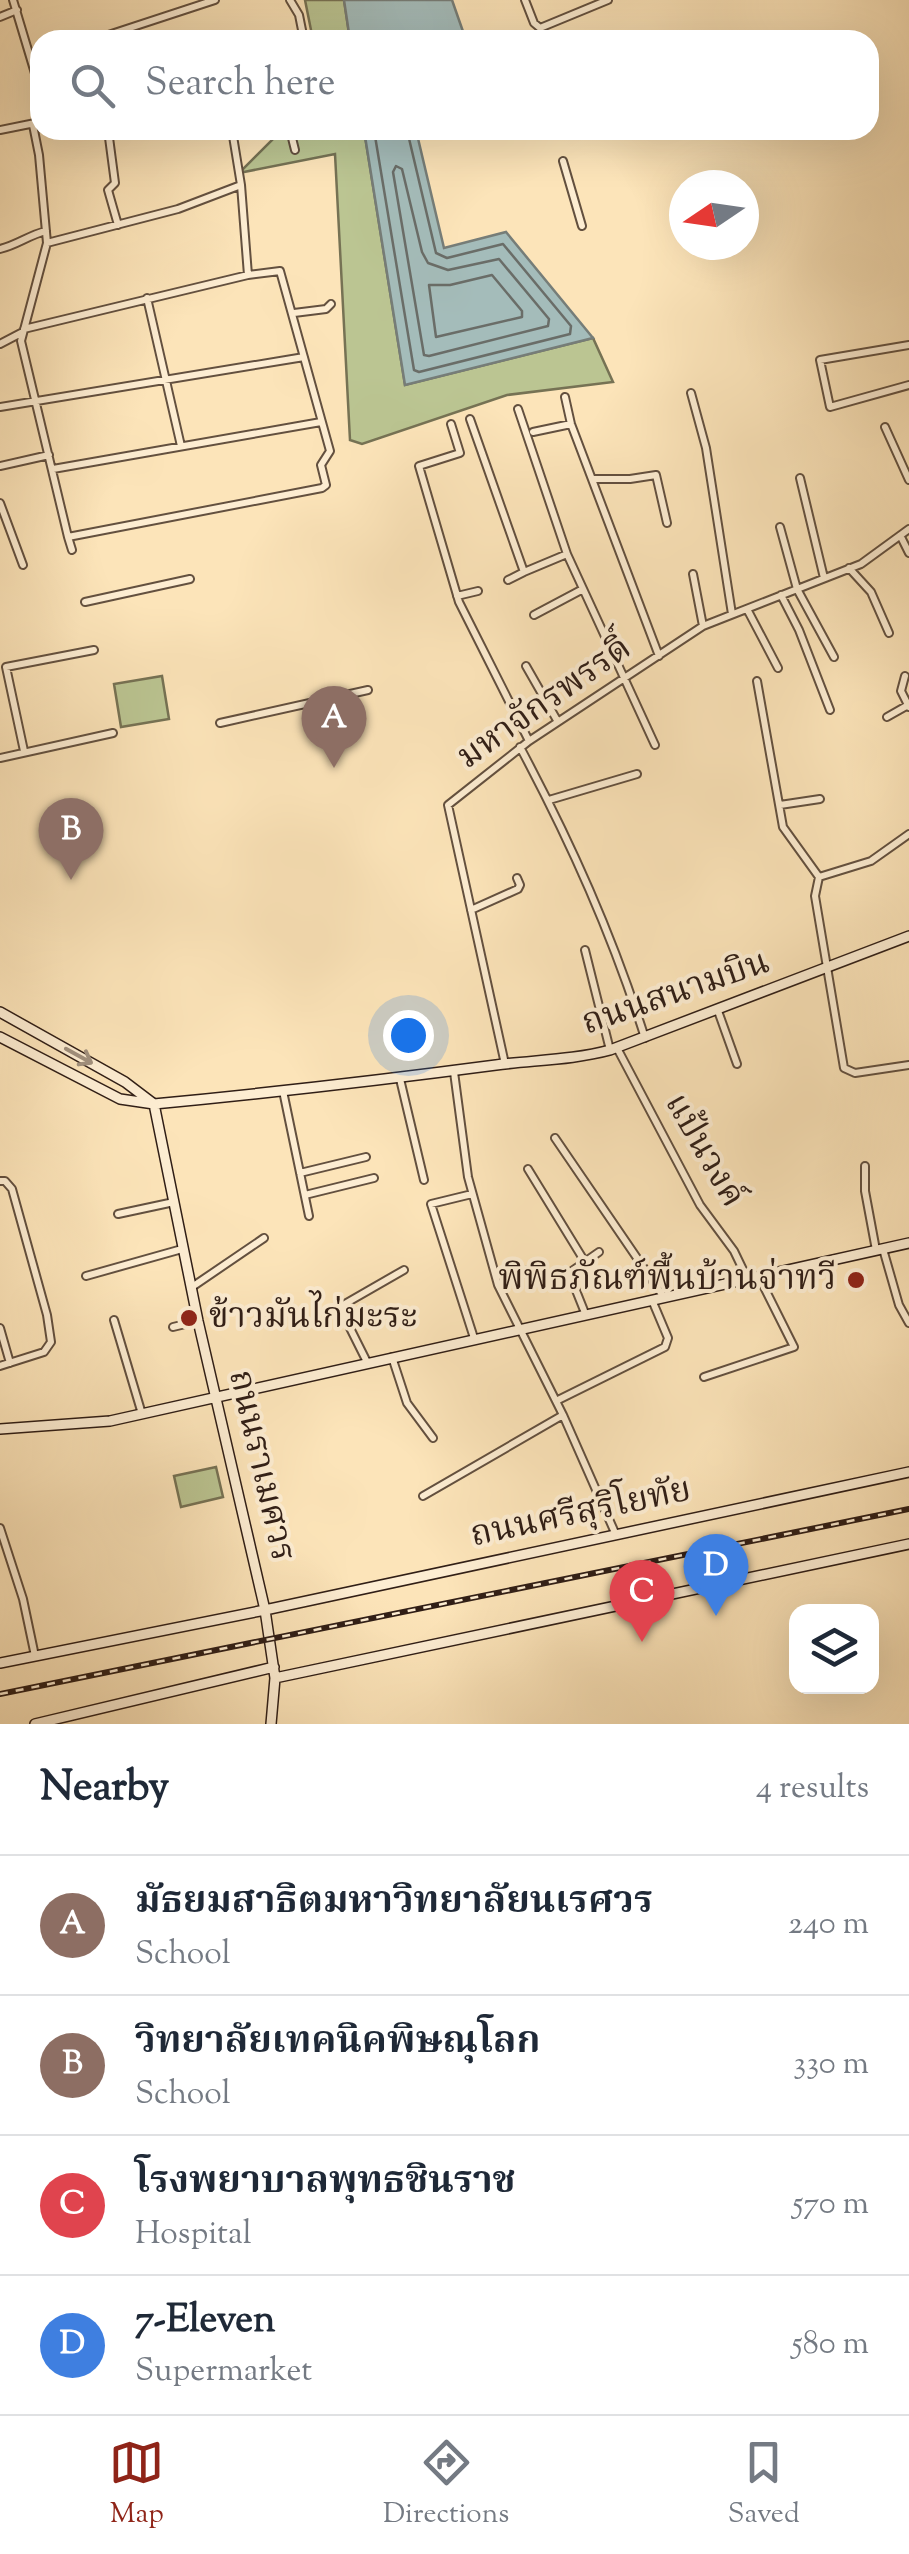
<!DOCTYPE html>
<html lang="en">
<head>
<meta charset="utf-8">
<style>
	:root { --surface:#fff; --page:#f6f6f7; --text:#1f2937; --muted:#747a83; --line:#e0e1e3; --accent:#8f2418 }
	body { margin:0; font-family:"Sorts Mill Goudy","Noto Serif Thai",serif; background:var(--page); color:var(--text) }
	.controls { position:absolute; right:30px; bottom:30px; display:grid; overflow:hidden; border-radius:20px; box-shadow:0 10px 40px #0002 }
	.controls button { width:90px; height:90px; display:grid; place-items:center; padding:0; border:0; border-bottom:2px solid var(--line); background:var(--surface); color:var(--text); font:50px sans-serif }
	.compass { position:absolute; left:669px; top:170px; width:90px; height:90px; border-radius:50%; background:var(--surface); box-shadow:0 10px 40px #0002; rotate:257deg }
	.you { position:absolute; left:408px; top:1035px; width:35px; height:35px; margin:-25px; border:8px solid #fff; border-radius:50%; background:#1a73e8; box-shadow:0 0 0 15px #1a73e833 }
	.badge { display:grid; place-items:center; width:65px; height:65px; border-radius:50%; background:var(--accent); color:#fff; font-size:32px; font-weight:700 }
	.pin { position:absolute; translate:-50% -82px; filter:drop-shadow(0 2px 5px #0008) }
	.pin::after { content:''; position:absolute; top:52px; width:35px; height:30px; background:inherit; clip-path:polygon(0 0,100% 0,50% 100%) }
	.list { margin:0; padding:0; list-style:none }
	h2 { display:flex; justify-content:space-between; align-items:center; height:130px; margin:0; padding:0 40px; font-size:42px }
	h2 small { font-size:32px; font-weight:400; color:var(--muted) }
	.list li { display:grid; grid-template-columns:65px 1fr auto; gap:30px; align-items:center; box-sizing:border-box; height:140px; padding:0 40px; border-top:2px solid var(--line) }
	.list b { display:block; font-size:38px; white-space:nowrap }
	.list p { margin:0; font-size:32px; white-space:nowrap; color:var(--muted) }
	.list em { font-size:32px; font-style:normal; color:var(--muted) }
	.icon { flex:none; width:55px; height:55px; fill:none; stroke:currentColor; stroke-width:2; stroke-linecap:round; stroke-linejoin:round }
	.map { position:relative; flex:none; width:909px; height:1724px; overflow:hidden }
	.search { position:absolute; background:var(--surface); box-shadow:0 10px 40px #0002; left:30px; right:30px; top:30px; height:110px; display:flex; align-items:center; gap:25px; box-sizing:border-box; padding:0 35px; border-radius:30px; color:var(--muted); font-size:38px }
	.sheet { height:690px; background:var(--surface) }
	nav { display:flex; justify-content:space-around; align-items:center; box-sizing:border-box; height:140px; border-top:2px solid var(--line); background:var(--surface); font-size:28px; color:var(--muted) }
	nav a { display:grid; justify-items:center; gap:5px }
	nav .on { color:var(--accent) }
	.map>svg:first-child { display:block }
	.green { fill:#bbc592; stroke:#767254; stroke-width:2.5 }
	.water { fill:#a4bcba; stroke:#767d78; stroke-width:2.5 }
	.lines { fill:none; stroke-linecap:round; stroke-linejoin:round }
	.shore { stroke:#6a6d68; stroke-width:2.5 }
	.street-casing { stroke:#63503f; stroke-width:10 }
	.secondary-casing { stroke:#301e16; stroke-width:12 }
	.street { stroke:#fdedd2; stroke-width:6 }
	.secondary { stroke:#fdedd2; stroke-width:9 }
	.rail-casing { stroke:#301e16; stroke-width:6 }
	.rail { stroke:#fdedd2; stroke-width:2.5; stroke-dasharray:8; stroke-linecap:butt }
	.oneway { stroke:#a1907d }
	.poi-dot { fill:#8f2418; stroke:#fdedd2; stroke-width:4 }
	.labels { text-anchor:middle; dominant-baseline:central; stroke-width:8; stroke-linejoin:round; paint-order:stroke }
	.street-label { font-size:35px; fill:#301e16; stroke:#fdedd2 }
	.poi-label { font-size:35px; fill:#301e16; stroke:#fdedd2; text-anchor:end }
</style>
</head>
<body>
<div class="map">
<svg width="909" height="1724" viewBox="0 0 909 1724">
	<rect width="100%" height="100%" fill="#fce4b9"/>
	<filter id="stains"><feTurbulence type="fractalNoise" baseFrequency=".002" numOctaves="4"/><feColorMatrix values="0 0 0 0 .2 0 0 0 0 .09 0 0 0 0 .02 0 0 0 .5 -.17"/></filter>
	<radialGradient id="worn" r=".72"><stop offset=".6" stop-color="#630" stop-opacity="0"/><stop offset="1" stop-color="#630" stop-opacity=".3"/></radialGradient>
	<path class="green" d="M 305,0 L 344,0 L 350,40 L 313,40 Z
		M 282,130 L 364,130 L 405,385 L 593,338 L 613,382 L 507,395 L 362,444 L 350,440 L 335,154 L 239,173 Z
		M 162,676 L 169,719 L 121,727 L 114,684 Z
		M 216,1467 L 223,1497 L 181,1507 L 174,1476 Z"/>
	<path class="water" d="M 344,0 L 452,0 L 466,40 L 350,40 Z
		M 364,130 L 416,130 L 444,248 L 506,232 L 593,338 L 405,385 Z"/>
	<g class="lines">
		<path class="shore" d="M 374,130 L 414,370 L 419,372 L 570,334 L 571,326 L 503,244 L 447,258 L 436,253 L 407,130
			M 396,166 L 402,169 L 422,252 L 428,263 L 448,270 L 499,259 L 549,319 L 548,326 L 429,356 L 424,355 L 393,172 Z
			M 492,275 L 522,311 L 522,317 L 436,337 L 429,285 L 450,285 Z"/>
		<g class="street-casing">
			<path id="street" d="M 13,0 L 40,90
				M 290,0 L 299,15 L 304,40
				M 525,0 L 534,23 L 540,28 L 608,0
				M 0,17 L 17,10
				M 93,40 L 215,0
				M 33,125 L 39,155 L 47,243 L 21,341 L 68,537
				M 0,130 L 40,122
				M 108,130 L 115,183 L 108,190 L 118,225
				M 232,130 L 241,185
				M 290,130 L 295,150
				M 563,161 L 582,226
				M 47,243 L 178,209 L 241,185 L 248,275
				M 0,249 C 17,245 29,235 46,231
				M 147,298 L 181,446
				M 294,313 L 326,309 L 331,304
				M 24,329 L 248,275 L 280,271 L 330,451 L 321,465 L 326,485 L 322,488 L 68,537 L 72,550
				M 0,344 L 21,333
				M 909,345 L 820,360 L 830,407 L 909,385
				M 691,393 L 706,448 L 732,614
				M 565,397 L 571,424 L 659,656
				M 0,407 L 304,357
				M 518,409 L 567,554 L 655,745
				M 470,419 L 524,572 L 567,554
				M 451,424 L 460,453 L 419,466 L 459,602 L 529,741
				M 885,427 L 909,480
				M 533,432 L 571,424
				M 0,466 L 49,455
				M 53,469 L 321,422
				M 800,478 L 824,578
				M 594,479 L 630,479 L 656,475 L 667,523
				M 0,503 L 23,565
				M 780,527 L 797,589 L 834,657
				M 901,537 L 909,553
				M 849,568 L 871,592 L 889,633
				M 693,574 L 703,626
				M 508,580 L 524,572
				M 781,595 L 799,630 L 830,710
				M 457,596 L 478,591
				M 85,602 L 190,579
				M 747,609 L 778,668
				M 534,615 L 583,589
				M 526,666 L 558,722
				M 905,676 L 901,691 L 909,707
				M 757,681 L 783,827 L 819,877
				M 887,717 L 908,705
				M 220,723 L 368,690
				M 520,747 C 571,843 612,934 645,1038
				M 24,751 L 6,667 L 94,650
				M 0,758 L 113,733
				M 549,800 L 637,774
				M 780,805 L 820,799
				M 909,834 L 871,861 L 819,877 L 815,896 L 844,1068 L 855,1073 L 909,1065
				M 471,910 L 518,889 L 520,885 L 517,878
				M 585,950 L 610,1050
				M 718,1011 L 737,1064
				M 617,1048 L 700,1205 L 734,1251 L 747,1278
				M 505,1064 L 448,805 L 529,741 L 703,626 L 861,564 L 909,529
				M 454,1072 L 468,1177 L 498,1285 L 563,1415 L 616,1535
				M 400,1079 L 424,1180
				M 283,1091 L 309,1216
				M 555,1138 L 663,1296
				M 865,1166 L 865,1191 L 876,1250
				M 528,1169 L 585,1262
				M 300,1173 L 366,1157
				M 0,1181 L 5,1181 L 12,1189 L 47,1315 L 51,1342 L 44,1352 L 0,1366
				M 472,1194 L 431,1204 L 474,1338
				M 305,1195 L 374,1178
				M 118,1214 L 174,1202
				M 883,1249 L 899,1305 L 909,1323
				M 86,1276 L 182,1249
				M 192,1287 L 264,1238
				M 500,1288 L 528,1270
				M 585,1313 L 569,1273 L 599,1252
				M 114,1320 L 142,1414
				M 173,1327 L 198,1321
				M 0,1328 L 10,1363
				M 392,1357 L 407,1403 L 433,1438
				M 367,1362 L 344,1316 L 343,1305 L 404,1270
				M 704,1377 L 794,1347 L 759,1277
				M 556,1401 L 665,1347 L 668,1338 L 652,1300
				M 423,1496 L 563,1415
				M 0,1528 L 23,1599 L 35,1656"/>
		</g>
		<g class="secondary-casing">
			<path id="secondary" d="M 0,1012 L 125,1082 L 154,1104 L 198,1321 L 265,1610 L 275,1678 L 271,1724
				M 0,1037 L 120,1099 L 154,1104 C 269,1093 382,1080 496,1065 C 534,1060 573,1060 610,1050 L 909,936
				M 0,1429 L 110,1421 L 909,1243
				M 0,1663 L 265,1610 L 909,1472
				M 275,1678 L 909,1544
				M 35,1724 L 274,1667"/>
		</g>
		<use href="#street" class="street"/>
		<use href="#secondary" class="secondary"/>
		<g class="rail-casing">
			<path id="rail" d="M 0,1694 L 909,1509"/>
		</g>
		<use href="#rail" class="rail"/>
	</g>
	<defs><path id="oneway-shaft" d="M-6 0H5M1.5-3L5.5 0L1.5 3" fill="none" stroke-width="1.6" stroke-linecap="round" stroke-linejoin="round" transform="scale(2.5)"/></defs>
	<use class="oneway" href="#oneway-shaft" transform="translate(79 1056) rotate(29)"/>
	<g class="poi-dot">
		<circle cx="856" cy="1280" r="10"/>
		<circle cx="189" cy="1318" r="10"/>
	</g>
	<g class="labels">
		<g class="street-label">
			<text transform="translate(545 704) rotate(-35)">มหาจักรพรรดิ์</text>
			<text transform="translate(676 994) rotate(-19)">ถนนสนามบิน</text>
			<text transform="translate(703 1151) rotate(60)">แป้นวงค์</text>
			<text transform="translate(260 1466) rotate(77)">ถนนราเมศวร</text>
			<text transform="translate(581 1514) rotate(-12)">ถนนศรีสุริโยทัย</text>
		</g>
		<g class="poi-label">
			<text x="836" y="1280">พิพิธภัณฑ์พื้นบ้านจ่าทวี</text>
			<text x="209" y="1318" text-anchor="start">ข้าวมันไก่มะระ</text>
		</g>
	</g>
	<rect width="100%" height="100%" filter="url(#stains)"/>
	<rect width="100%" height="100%" fill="url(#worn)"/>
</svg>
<div class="controls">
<button><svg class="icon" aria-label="layers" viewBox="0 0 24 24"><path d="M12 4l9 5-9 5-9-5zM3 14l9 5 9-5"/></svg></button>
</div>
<svg class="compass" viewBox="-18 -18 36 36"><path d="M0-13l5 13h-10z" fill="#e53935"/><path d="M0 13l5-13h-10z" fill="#747a83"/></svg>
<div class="you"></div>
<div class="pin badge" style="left:334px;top:768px;background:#8d6e63">A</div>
<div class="pin badge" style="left:71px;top:880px;background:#8d6e63">B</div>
<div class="pin badge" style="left:642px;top:1642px;background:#e0444e">C</div>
<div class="pin badge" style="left:716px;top:1616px;background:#3f7fe0">D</div>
<div class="search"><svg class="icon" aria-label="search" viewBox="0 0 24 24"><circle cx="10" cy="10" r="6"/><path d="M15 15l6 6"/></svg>Search here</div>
</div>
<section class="sheet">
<h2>Nearby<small>4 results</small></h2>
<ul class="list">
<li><span class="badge" style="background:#8d6e63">A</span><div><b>มัธยมสาธิตมหาวิทยาลัยนเรศวร</b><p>School</p></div><em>240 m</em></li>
<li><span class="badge" style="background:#8d6e63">B</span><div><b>วิทยาลัยเทคนิคพิษณุโลก</b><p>School</p></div><em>330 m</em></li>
<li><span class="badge" style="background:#e0444e">C</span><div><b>โรงพยาบาลพุทธชินราช</b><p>Hospital</p></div><em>570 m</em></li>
<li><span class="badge" style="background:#3f7fe0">D</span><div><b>7-Eleven</b><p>Supermarket</p></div><em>580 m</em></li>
</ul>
</section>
<nav>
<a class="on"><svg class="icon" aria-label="map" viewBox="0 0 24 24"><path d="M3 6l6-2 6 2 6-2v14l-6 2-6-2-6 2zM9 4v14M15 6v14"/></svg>Map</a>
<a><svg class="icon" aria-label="directions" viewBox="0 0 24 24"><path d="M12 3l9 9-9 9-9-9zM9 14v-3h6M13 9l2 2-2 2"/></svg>Directions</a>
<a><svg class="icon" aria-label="saved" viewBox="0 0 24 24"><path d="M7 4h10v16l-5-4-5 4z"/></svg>Saved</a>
</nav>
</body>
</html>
